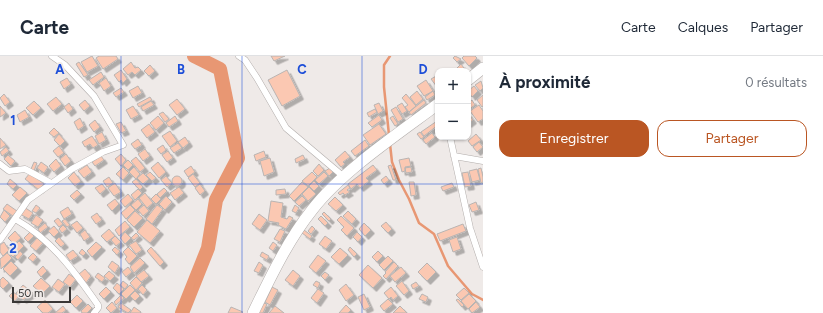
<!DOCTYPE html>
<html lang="fr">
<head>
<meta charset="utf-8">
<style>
	:root { --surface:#fff; --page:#f2f2f3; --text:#1f2937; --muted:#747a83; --line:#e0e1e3; --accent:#ba5623 }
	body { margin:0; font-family:Figtree,sans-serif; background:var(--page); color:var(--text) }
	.controls { position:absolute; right:12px; top:12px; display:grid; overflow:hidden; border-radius:8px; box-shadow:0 1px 3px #0004 }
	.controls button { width:36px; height:36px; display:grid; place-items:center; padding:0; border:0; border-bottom:1px solid var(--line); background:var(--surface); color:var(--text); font:20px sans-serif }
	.scale { position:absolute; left:12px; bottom:10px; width:59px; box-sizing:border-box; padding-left:4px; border:2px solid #393736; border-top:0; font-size:11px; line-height:14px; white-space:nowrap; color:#393736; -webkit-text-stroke:3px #efeae8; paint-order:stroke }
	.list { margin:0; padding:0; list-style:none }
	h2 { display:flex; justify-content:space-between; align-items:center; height:52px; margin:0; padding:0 16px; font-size:17px }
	h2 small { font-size:13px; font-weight:400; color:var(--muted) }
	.actions { display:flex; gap:8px; padding:12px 16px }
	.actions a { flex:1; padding:9px 0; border:1px solid var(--accent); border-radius:12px; text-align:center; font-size:14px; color:var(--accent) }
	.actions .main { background:var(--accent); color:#fff }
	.map { position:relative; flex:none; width:483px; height:257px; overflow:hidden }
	header { display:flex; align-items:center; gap:24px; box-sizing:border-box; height:56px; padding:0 20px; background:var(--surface); border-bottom:1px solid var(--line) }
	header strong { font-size:19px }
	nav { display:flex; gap:22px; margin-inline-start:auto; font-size:14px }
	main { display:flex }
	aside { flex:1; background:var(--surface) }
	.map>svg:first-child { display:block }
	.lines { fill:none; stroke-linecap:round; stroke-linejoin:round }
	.stream { stroke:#e89773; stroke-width:2.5 }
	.river { stroke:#e89773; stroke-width:14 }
	.building { fill:#fbc8b2; stroke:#b9b4b2; filter:url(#shadow) }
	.minor-casing { stroke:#b2adab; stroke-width:7 }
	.trunk-casing { stroke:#b2adab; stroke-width:12 }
	.minor { stroke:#fff; stroke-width:6 }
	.trunk { stroke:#fff; stroke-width:11 }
	.grid { fill:none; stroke:#1d4ed8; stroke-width:1; stroke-opacity:0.55 }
	.grid-label { font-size:13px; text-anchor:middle; font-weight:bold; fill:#1d4ed8; stroke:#efeae8; stroke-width:3.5; stroke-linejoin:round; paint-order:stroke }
</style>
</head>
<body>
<header>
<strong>Carte</strong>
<nav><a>Carte</a><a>Calques</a><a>Partager</a></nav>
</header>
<main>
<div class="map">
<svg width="483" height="257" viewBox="0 0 483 257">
	<defs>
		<filter id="shadow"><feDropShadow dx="3.5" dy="3.5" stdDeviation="0" flood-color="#0004"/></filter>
	</defs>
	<rect width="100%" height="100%" fill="#efeae8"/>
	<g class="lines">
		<path class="stream" d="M 389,79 L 384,31 L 384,9 L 390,0
			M 390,88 L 392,106 L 399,124 L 409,143 L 419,167 L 434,178 L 448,210 L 472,238 L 483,244"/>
		<path class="river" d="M 182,257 L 208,192 L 216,144 L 238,102 L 220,13 L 194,0"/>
	</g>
	<path class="building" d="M 92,0 L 98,10 L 87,16 L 81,6 Z
		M 99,0 L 116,0 L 118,3 L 103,13 L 96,2 Z
		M 271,0 L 285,0 L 274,5 Z
		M 455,0 L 461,3 L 457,6 L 453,2 Z
		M 464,0 L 475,0 L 477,2 L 469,10 L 462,2 Z
		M 79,6 L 88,19 L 84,21 L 76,8 Z
		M 131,6 L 135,12 L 138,11 L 141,14 L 135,19 L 132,16 L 128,19 L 123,13 Z
		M 461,8 L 464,12 L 458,15 L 456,13 Z
		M 150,9 L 155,15 L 149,20 L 144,15 Z
		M 121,14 L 127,23 L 123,27 L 121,24 L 119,26 L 114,19 Z
		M 287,14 L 300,40 L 282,50 L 268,24 Z
		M 101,16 L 104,21 L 93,29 L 89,24 Z
		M 438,19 L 438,31 L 437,31 L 431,23 Z
		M 67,22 L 71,28 L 64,33 L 60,26 Z
		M 106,22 L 111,30 L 104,35 L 99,27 Z
		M 426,24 L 433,35 L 424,40 L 417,30 Z
		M 481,25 L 483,32 L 480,35 L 475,29 Z
		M 138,30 L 142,37 L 133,42 L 129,35 Z
		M 474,30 L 478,35 L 472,41 L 468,35 Z
		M 121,32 L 124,36 L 116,41 L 113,37 Z
		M 417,35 L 423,43 L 416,49 L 410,41 Z
		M 433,35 L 435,39 L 427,44 L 425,41 Z
		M 4,38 L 10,46 L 5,50 L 0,42 Z
		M 406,38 L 416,50 L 409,56 L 405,51 L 408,49 L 402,42 Z
		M 483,39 L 483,50 L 482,51 L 477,44 Z
		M 56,41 L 62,48 L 53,55 L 47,48 Z
		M 150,41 L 152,44 L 139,51 L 137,48 Z
		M 177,43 L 185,53 L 177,59 L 169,49 Z
		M 85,44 L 90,50 L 84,55 L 79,49 Z
		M 424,44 L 426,47 L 411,59 L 409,56 Z
		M 472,44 L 475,49 L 468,54 L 468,47 Z
		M 34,45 L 41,52 L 33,59 L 26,52 Z
		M 151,45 L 154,49 L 143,55 L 141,51 Z
		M 69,47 L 73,53 L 68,57 L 64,51 Z
		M 379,47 L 383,55 L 378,58 L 374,49 Z
		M 402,47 L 407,55 L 402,58 L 397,50 Z
		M 479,49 L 483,55 L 483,63 L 478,66 L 470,55 Z
		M 0,50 L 6,57 L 0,61 Z
		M 133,50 L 139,59 L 131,63 L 126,54 Z
		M 396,51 L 403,63 L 398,66 L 391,54 Z
		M 375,53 L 377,56 L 369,61 L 367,57 Z
		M 25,54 L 29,61 L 20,66 L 17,59 Z
		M 163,56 L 169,63 L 165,66 L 159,58 Z
		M 468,57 L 473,64 L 468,68 Z
		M 379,59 L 382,64 L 372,71 L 368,67 Z
		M 158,60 L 164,67 L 156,74 L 150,67 Z
		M 175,60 L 178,65 L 169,71 L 166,67 Z
		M 393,60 L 398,68 L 395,70 L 390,62 Z
		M 80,62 L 84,70 L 78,74 L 74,66 Z
		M 95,64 L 100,71 L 94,76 L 89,69 Z
		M 437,65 L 438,69 L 424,80 L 421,76 Z
		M 121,66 L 126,75 L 121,77 L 116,68 Z
		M 149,68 L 155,76 L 147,82 L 141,74 Z
		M 379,68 L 386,78 L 370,89 L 363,79 Z
		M 54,72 L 59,77 L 54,81 L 49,77 Z
		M 170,75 L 177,85 L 170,91 L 162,80 Z
		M 102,76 L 106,84 L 99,88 L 95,80 Z
		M 420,76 L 424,81 L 421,83 L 417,78 Z
		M 432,77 L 435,81 L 426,88 L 423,84 Z
		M 59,78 L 65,85 L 60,90 L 54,84 Z
		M 476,78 L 481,84 L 472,90 L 468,85 Z
		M 92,80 L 98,89 L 93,92 L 90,88 L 85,91 L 82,86 Z
		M 185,81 L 189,87 L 183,92 L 178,86 Z
		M 0,82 L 6,89 L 0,93 Z
		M 138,83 L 142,89 L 135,93 L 131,88 Z
		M 365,84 L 369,90 L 355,100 L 351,95 Z
		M 479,86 L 483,91 L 477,96 L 473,91 Z
		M 178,87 L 182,92 L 174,97 L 170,92 Z
		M 163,89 L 166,94 L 161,98 L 157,93 Z
		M 59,90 L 64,97 L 58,101 L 53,95 Z
		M 6,91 L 9,95 L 2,100 L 0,96 Z
		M 145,93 L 150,100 L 143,105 L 138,98 Z
		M 168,95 L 173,102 L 167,106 L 162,99 Z
		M 264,95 L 266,101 L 256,105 L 254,99 Z
		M 345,95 L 350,101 L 343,106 L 345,108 L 341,111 L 335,104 Z
		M 66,98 L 71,105 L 65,110 L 60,103 Z
		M 121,98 L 126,104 L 121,110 L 115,103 Z
		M 8,99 L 15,105 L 11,110 L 4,103 Z
		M 303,99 L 305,103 L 296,107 L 295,103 Z
		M 101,100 L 104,104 L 95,110 L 92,106 Z
		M 136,101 L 145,112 L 140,116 L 131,105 Z
		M 270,102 L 274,116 L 264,120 L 260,105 Z
		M 409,102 L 411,110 L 405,111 L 405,115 L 402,116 L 399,104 Z
		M 56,103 L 61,110 L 54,116 L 49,110 Z
		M 128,104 L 133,109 L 128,114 L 123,109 Z
		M 34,106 L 37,107 L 34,115 L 31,113 Z
		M 41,106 L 48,111 L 44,117 L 37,112 Z
		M 158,106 L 166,116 L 159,122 L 151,112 Z
		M 319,108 L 324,114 L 318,120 L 313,115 Z
		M 87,109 L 92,116 L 84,122 L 78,115 Z
		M 373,109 L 377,114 L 366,122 L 369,125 L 360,132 L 357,128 L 351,133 L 348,128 Z
		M 391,109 L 396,124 L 393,124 L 388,110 Z
		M 191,110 L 195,116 L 188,121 L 184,115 Z
		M 123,111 L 129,117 L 123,124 L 116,118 Z
		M 134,111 L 140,118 L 136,123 L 129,116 Z
		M 411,111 L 412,116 L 406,117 L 405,112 Z
		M 330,112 L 333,116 L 329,120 L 325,115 Z
		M 481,112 L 483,121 L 483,126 L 481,127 L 478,113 Z
		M 477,113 L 480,124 L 472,126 L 469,115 Z
		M 74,116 L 81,125 L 75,130 L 68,122 Z
		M 150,116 L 156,122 L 152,125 L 146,119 Z
		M 312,116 L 317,121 L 308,130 L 302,125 Z
		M 324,116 L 328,120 L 319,128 L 315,124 Z
		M 468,116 L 471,130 L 465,131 L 462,117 Z
		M 30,117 L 44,128 L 39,134 L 25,123 Z
		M 143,117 L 149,123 L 143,128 L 137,122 Z
		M 193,118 L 200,127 L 195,131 L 188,122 Z
		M 166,120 L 172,127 L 167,131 L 161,124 Z
		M 386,120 L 389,124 L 384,128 L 381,124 Z
		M172 125a5 5 0 1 1 10 0a5 5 0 1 1-10 0Z
		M 109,121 L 113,127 L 107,131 L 103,125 Z
		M 10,123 L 17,129 L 13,133 L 7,128 Z
		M 136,123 L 143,131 L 140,134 L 132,126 Z
		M 314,125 L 319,130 L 314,135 L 309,130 Z
		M 302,126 L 308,131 L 294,145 L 289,140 Z
		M 409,126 L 414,126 L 416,139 L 411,140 Z
		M 115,127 L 121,136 L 114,140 L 108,132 Z
		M 452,127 L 454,131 L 443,135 L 441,131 Z
		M 102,128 L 106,133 L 100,138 L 95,132 Z
		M 200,128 L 205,135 L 200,139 L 195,132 Z
		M 348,129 L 350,132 L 347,134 L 350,136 L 345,139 L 343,137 L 340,139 L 338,137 Z
		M 20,131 L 27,137 L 19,145 L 12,139 Z
		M 179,131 L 184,137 L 175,144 L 170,137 Z
		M 309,131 L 316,138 L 308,145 L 302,138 Z
		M 164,132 L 167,135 L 160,142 L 157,138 Z
		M 138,133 L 142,137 L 135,144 L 131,139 Z
		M 285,133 L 286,138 L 276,139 L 276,134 Z
		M 77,134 L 81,138 L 74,144 L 70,140 Z
		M 145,137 L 153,147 L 147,152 L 139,142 Z
		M 128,138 L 133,144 L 125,151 L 120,145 Z
		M 156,138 L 161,143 L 156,148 L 151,143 Z
		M 166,140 L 172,146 L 165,154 L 159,148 Z
		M 302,140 L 306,144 L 299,150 L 295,146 Z
		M 335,141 L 343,149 L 336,155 L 328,148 Z
		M 115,143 L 119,148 L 112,155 L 107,149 Z
		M 138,143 L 142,148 L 136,154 L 131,149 Z
		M 271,145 L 283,147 L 281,161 L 287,163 L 289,160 L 293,162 L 286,173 L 278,169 L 279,167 L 268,165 Z
		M 476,146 L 479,154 L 472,156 L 469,149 Z
		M 7,148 L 17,155 L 13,160 L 3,153 Z
		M 36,149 L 40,152 L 36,157 L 32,155 Z
		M 130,149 L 135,154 L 126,163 L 121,157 Z
		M 144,149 L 149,155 L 143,160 L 138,154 Z
		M 157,149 L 163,153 L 152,168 L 146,163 Z
		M 295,149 L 299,152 L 296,157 L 292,155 Z
		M 24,151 L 33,157 L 29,163 L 20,158 Z
		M 68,151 L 72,158 L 64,163 L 60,156 Z
		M 4,154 L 10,160 L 5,166 L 0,161 Z
		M 135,155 L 143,162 L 134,171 L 127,164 Z
		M 348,155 L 356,163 L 352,168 L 343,160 Z
		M 324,156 L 331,163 L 329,165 L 322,158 Z
		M 97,157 L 102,164 L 96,168 L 91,161 Z
		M 259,158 L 267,164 L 260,174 L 252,168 Z
		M 36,159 L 43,164 L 38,171 L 31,167 Z
		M 321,160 L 328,167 L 325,170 L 318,163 Z
		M 341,160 L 354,172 L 347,180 L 341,174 L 344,171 L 337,164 Z
		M 58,162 L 63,168 L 59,171 L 54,165 Z
		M 65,163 L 70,169 L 67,171 L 62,165 Z
		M 147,164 L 160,175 L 150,187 L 137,176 Z
		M 77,165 L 83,172 L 77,177 L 71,169 Z
		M 125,165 L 130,171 L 119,180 L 115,174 Z
		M 386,166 L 392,173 L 388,177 L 381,170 Z
		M 45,167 L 48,171 L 40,177 L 38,173 Z
		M 364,167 L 371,174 L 365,180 L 359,173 Z
		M 463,168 L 466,175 L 440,185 L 437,178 Z
		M 63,169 L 67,173 L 62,177 L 59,173 Z
		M 54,170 L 59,176 L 54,181 L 48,175 Z
		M 312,170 L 315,173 L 311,178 L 308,175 Z
		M 109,173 L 115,180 L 107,186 L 101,180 Z
		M 280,173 L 285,175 L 280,186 L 274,183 Z
		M 85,174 L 90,181 L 84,185 L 80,178 Z
		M 304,174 L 312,180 L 310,183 L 302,177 Z
		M 15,175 L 21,182 L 14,188 L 8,182 Z
		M 30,176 L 34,180 L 28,186 L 24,182 Z
		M 125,176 L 131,182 L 125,188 L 120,182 Z
		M 357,176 L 362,181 L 358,186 L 353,181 Z
		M 136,177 L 139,180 L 134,184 L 131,182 Z
		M 115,180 L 121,186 L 116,190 L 111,184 Z
		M 325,180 L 332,185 L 326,193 L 319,188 Z
		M 59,181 L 65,188 L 61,191 L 55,185 Z
		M 457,181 L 461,193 L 453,196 L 449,184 Z
		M 37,182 L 43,187 L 36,195 L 30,190 Z
		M 19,185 L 24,190 L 13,201 L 8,196 Z
		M 136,185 L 142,194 L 136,198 L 129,189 Z
		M 4,186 L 9,194 L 3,200 L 0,196 L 0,189 Z
		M 96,186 L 102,191 L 92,201 L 87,195 Z
		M 273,186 L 277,189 L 273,195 L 269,192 Z
		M 115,191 L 120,195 L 117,199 L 112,194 Z
		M 128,191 L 137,200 L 129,208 L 125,203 L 127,201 L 123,196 Z
		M 151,191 L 164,206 L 160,210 L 147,195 Z
		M 350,191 L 357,198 L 354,201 L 348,194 Z
		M 340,192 L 348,199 L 339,208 L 331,201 Z
		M 82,193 L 86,197 L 83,200 L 79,197 Z
		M 73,194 L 78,200 L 70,205 L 66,199 Z
		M 20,195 L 23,198 L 18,204 L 15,201 Z
		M 378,195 L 383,200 L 377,206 L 372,201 Z
		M 262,196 L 269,200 L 267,204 L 260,200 Z
		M 7,197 L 12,202 L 1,213 L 0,203 Z
		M 33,197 L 37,201 L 33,206 L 28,202 Z
		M 318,199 L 326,205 L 316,217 L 309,211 Z
		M 388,200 L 393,205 L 384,214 L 379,209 Z
		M 140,202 L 145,207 L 134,217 L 130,211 Z
		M 11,205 L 18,212 L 10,220 L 3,213 Z
		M 112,205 L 119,210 L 115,217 L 108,211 Z
		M 259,206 L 263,209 L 259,217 L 254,215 Z
		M 394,206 L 398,210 L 386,223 L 383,220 L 386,217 L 385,216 Z
		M 427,207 L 436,216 L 427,225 L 418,216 Z
		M 368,209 L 382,222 L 373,232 L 359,219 Z
		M 43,210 L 47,215 L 41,221 L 37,216 Z
		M 128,211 L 132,216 L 126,221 L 122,216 Z
		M 401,211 L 406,217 L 395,226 L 390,220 Z
		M 85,213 L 91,220 L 86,227 L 79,218 Z
		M 144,214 L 149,220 L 141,226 L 136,220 Z
		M 293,214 L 300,220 L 293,230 L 285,224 Z
		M 109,215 L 115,220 L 110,225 L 104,220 Z
		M 325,216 L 329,219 L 325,224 L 321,220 Z
		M 98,217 L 105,222 L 102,226 L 95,221 Z
		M 69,218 L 76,223 L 70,231 L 63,226 Z
		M 3,221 L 9,227 L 3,233 L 0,230 L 0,224 Z
		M 136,221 L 142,227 L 136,234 L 130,227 Z
		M 41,222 L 50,230 L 42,238 L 33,230 Z
		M 58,223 L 65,228 L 59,236 L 52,231 Z
		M 123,225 L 128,229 L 125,233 L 120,229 Z
		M 316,225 L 320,227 L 318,232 L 313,229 Z
		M 402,225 L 409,235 L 404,239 L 396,230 Z
		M 416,226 L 419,230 L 413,233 L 411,229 Z
		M 117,227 L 124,233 L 119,238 L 113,232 Z
		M 346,228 L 354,239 L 346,245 L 339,234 Z
		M 23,229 L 33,237 L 23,244 L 16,237 Z
		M 130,229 L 135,234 L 126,243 L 121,238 Z
		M 142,229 L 147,234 L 143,239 L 138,233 Z
		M 106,231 L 111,236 L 104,243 L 99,238 Z
		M 272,231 L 278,234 L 270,249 L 265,246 Z
		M 391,231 L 398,240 L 393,244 L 391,241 L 389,243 L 384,237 Z
		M 464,232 L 469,237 L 461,244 L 456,239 Z
		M 318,233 L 324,237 L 317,247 L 311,242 Z
		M 135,235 L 140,240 L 135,245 L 130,240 Z
		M 13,236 L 19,240 L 15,245 L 9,240 Z
		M 364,238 L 370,251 L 364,254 L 358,241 Z
		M 422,238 L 428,241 L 426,246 L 419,243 Z
		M 469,238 L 476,245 L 468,253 L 461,245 Z
		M 77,239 L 83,245 L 76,252 L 70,246 Z
		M 121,239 L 124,242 L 116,249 L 114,246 Z
		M 388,243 L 393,248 L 384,255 L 380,250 Z
		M 458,243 L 464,249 L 462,251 L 456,244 Z
		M 45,244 L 53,253 L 48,257 L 43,257 L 37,251 Z
		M 112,246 L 117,252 L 111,257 L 106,252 Z
		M 260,246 L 267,248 L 263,257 L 258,257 Z
		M 476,246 L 480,251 L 472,257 L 469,253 Z
		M 121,247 L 131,254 L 128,257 L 118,251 Z
		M 88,248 L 92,252 L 87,257 L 82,257 L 81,255 Z
		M 346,249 L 351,254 L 348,257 L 339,257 Z
		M 63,250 L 66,254 L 62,257 L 55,257 Z
		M 275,250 L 284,257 L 269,257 Z
		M 400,250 L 407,257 L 393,257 Z
		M 134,251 L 141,256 L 140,257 L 130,257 Z
		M 231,251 L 243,256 L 242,257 L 228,257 Z"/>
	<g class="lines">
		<g class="minor-casing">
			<path id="minor" d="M 239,0 L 245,4 L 257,22 L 286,72 L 344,121
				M 450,81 L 470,172 L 483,211
				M 454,100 L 483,105
				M 0,108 L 9,115 L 25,113 L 51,127
				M 15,163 C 51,183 75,216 98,249 L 98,252 L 94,257
				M 0,184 L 28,144 L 72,113 L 103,96 L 123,89 L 94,40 L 65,9 L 52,0"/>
		</g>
		<g class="trunk-casing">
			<path id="trunk" d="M 468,24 L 483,12
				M 253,257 C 270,222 288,184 312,154 C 342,115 398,78 438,48"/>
		</g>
		<use href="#minor" class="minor"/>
		<use href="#trunk" class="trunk"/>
	</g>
	<path class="grid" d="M 121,0 L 121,257M 242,0 L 242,257M 362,0 L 362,257M 0,128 L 483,128"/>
	<g class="grid-label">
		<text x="60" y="18">A</text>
		<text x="181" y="18">B</text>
		<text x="302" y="18">C</text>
		<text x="423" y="18">D</text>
		<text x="13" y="69">1</text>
		<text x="13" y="197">2</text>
	</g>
</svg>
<div class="controls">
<button>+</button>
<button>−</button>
</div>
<div class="scale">50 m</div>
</div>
<aside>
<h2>À proximité<small>0 résultats</small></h2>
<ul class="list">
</ul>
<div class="actions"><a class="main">Enregistrer</a><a>Partager</a></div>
</aside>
</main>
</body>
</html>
